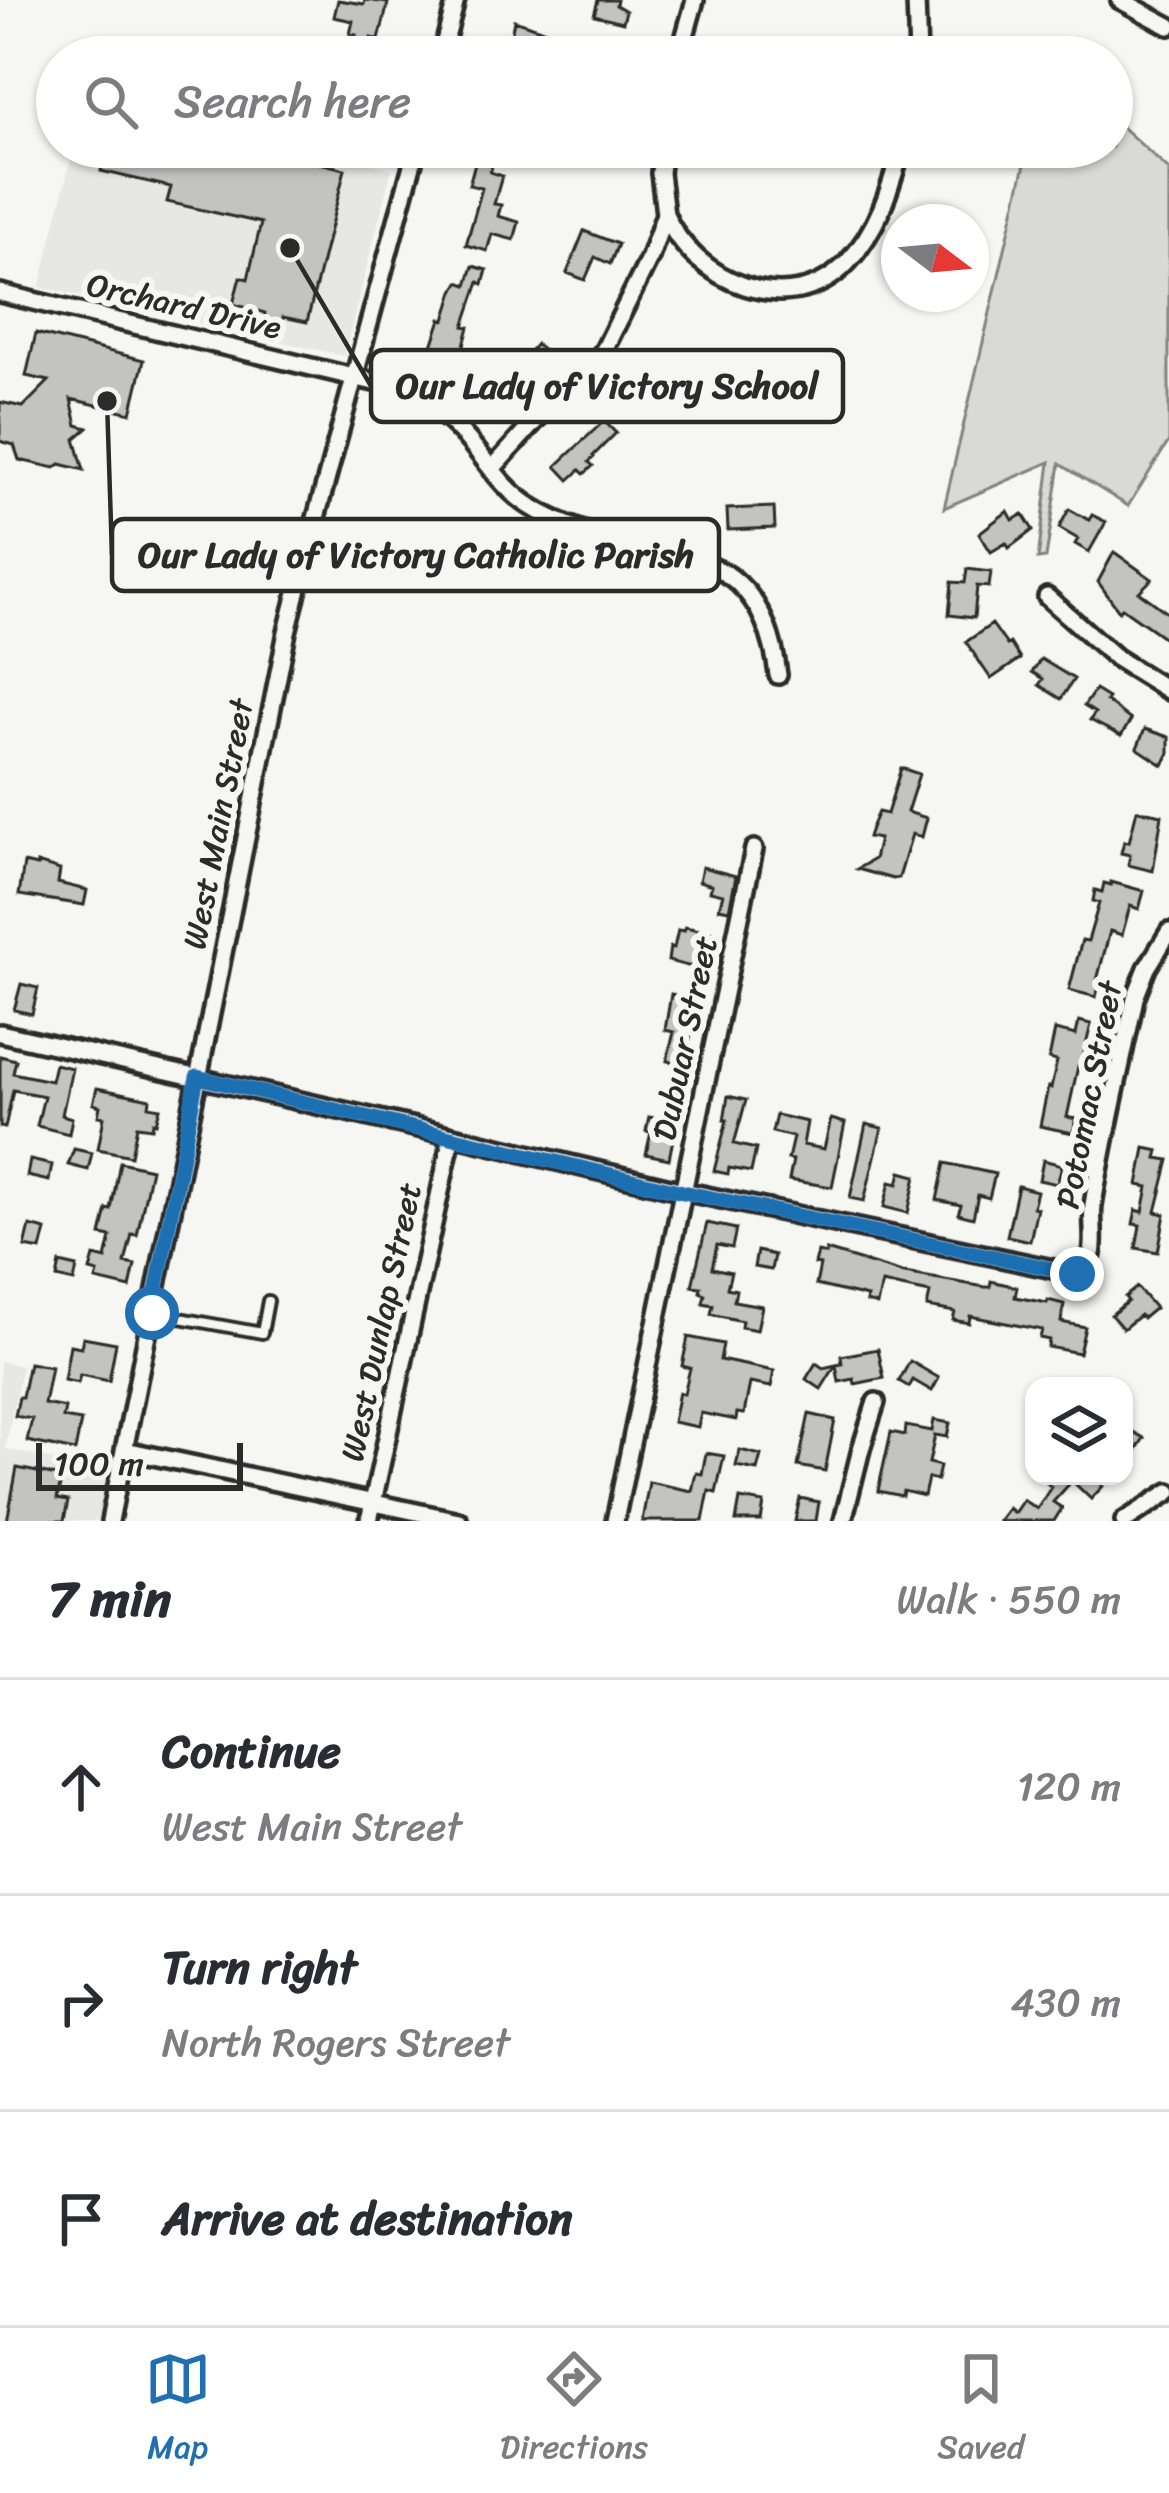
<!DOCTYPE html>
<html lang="en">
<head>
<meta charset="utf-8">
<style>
	:root { --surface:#fff; --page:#f2f2f3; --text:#2b2b33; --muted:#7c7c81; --line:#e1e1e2; --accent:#1f6fb2 }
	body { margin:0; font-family:Sriracha,sans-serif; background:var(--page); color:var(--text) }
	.controls { position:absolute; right:36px; bottom:36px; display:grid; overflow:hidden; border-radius:24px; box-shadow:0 3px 9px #0004 }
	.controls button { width:108px; height:108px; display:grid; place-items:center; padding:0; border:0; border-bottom:3px solid var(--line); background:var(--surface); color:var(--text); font:60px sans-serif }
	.compass { position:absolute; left:881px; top:204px; width:108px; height:108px; border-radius:50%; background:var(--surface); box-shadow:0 3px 9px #0004; rotate:106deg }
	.scale { position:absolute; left:36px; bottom:30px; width:207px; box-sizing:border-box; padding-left:12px; border:6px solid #2b2b2b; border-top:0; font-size:33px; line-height:42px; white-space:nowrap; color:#2b2b2b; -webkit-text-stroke:9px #f6f6f2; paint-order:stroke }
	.stop { position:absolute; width:36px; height:36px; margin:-27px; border:9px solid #1f6fb2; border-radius:50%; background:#fff }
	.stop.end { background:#1f6fb2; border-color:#fff; box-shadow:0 3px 12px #0008 }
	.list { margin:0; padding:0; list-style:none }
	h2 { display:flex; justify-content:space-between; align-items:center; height:156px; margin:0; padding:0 48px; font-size:51px }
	h2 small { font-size:39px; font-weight:400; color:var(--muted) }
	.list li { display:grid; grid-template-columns:78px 1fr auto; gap:36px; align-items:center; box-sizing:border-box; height:216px; padding:0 48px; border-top:3px solid var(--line) }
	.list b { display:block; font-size:45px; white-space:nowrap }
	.list p { margin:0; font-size:39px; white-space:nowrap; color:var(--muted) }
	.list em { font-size:39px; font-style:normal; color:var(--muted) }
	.icon { flex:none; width:66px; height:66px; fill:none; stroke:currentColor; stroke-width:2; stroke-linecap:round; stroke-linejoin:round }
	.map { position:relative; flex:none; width:1169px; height:1521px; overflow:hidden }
	.search { position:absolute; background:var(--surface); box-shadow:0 3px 9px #0004; left:36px; right:36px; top:36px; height:132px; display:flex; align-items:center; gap:30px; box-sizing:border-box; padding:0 42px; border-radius:66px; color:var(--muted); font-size:45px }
	.sheet { height:804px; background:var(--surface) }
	nav { display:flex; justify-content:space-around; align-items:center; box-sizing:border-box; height:168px; border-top:3px solid var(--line); background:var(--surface); font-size:33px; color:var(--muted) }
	nav a { display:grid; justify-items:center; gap:6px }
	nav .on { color:var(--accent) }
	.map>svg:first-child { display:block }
	.built { fill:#e7e7e3 }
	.green { fill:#d9d9d5; stroke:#828280; stroke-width:3 }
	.building { fill:#c3c3c0; stroke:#2b2b2b; stroke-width:3 }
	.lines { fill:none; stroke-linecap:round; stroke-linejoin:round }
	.service-casing { stroke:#2b2b2b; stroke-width:16 }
	.minor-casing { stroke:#2b2b2b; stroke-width:24 }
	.service { stroke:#f6f6f2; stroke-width:8 }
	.minor { stroke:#f6f6f2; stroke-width:15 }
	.route { stroke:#1f6fb2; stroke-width:15 }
	.labels { text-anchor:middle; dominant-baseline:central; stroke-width:12; stroke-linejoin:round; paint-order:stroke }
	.street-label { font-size:33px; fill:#2b2b2b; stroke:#f6f6f2 }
	.leader { fill:none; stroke:#2b2b2b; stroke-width:4.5 }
	.callout-dot { fill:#2b2b2b; stroke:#f6f6f2; stroke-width:4.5 }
	.callout { fill:#f6f6f2; stroke:#2b2b2b; stroke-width:4.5 }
	.callout-label { font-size:36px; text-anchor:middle; font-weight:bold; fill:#2b2b2b }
</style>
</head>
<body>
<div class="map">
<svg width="1169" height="1521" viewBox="0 0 1169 1521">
	<rect width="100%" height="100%" fill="#f6f6f2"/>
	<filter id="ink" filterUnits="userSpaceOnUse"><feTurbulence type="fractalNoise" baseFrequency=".00833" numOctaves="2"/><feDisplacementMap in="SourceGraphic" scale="24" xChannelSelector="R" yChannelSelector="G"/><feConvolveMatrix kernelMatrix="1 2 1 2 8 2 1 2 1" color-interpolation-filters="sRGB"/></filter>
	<g filter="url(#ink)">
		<path class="built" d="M 74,147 L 302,147 L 392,169 L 344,356 L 40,287 Z
			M 0,1361 L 22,1366 L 5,1449 L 112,1473 L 102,1521 L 0,1521 Z"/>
		<path class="green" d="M 1112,118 L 1169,170 L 1169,441 L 1128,506 L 1060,464 L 1046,558 L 1038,559 L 1050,462 L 944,508 L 1029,147 L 1112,147 Z"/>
		<path class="building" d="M 338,0 L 364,4 L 365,0 L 388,3 L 379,40 L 371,38 L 369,45 L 355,41 L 356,35 L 350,34 L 353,21 L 334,17 Z
			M 598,0 L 617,0 L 616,5 L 626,11 L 623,22 L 594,15 Z
			M 514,20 L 552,33 L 548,48 L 528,43 L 525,57 L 507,57 Z
			M 106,147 L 251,147 L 345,169 L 307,322 L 283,317 L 282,322 L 264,318 L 265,313 L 233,304 L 240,277 L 248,279 L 261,223 L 167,202 L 171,187 L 101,171 Z
			M 604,147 L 625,147 L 623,163 L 602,161 Z
			M 479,148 L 496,153 L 490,172 L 502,176 L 494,204 L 501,205 L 498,216 L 519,222 L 514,240 L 492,234 L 487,251 L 466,245 L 482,188 L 469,185 Z
			M 584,231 L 618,244 L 610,264 L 595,257 L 585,280 L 567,273 Z
			M 473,266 L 487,270 L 483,284 L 479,282 L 464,326 L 469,327 L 461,356 L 456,355 L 453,365 L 428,358 L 441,319 L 445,320 L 454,291 L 459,282 L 467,285 Z
			M 36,333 L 144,360 L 131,413 L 71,399 L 77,425 L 88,428 L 75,439 L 84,470 L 60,464 L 55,468 L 19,460 L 14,445 L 0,441 L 0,402 L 23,407 L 49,381 L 26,376 Z
			M 536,344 L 554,359 L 524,394 L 506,379 Z
			M 604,421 L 616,433 L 593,456 L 594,457 L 589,462 L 593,466 L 584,474 L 580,470 L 569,480 L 556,466 Z
			M 774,507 L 775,528 L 728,530 L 727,509 Z
			M 1069,509 L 1089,520 L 1092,515 L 1106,522 L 1089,552 L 1075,544 L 1078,539 L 1059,528 Z
			M 1008,511 L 1013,520 L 1023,514 L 1033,530 L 1009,548 L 1006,543 L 991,552 L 979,533 Z
			M 1114,552 L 1152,579 L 1139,592 L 1169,614 L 1169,641 L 1122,608 L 1119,611 L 1098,582 Z
			M 967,569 L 991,572 L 989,587 L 977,586 L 974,618 L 949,615 L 952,582 L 965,583 Z
			M 992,624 L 1007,645 L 1010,643 L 1020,659 L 991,679 L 966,642 Z
			M 1041,659 L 1074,679 L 1061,699 L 1039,685 L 1043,679 L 1032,672 Z
			M 1095,690 L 1108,698 L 1106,701 L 1131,720 L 1121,736 L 1090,720 L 1095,713 L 1084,706 Z
			M 1145,729 L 1169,737 L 1169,753 L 1163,765 L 1137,748 Z
			M 901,768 L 919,774 L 907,812 L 927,818 L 922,837 L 912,834 L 899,878 L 893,879 L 857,869 L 874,859 L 879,839 L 868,837 L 871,828 L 878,812 L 887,814 Z
			M 1137,810 L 1162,815 L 1153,871 L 1128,865 L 1130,855 L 1121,853 L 1124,841 L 1129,842 Z
			M 24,863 L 37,866 L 37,863 L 60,870 L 58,883 L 87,890 L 84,905 L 19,895 Z
			M 702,867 L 736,876 L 729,910 L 719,908 L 723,894 L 710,891 L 712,885 L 699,881 Z
			M 1111,882 L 1144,891 L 1139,909 L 1130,906 L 1122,935 L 1110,931 L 1097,980 L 1100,981 L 1096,997 L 1069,990 L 1082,940 L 1088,941 L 1099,903 L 1093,901 L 1095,890 L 1102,892 L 1104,883 L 1111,885 Z
			M 685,927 L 719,934 L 711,972 L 668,961 L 670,947 L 674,948 L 678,930 L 684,931 Z
			M 21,984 L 38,988 L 32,1014 L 14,1010 Z
			M 671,994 L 700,1001 L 683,1065 L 667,1061 L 674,1032 L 665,1030 Z
			M 1079,1021 L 1091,1024 L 1081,1066 L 1078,1066 L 1067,1117 L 1076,1119 L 1073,1133 L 1040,1126 L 1048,1087 L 1051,1088 L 1057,1061 L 1049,1059 L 1055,1030 L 1076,1035 Z
			M 0,1056 L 16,1060 L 13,1073 L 51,1081 L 55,1064 L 72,1068 L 62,1115 L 72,1118 L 69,1134 L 37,1126 L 44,1096 L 13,1090 L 5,1128 L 0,1127 Z
			M 97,1088 L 150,1099 L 149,1106 L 160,1108 L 156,1123 L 153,1122 L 152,1128 L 137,1126 L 131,1156 L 98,1149 L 104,1117 L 98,1116 L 100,1106 L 93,1104 Z
			M 674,1090 L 688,1093 L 682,1119 L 668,1116 Z
			M 728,1096 L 746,1100 L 734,1144 L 756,1149 L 751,1172 L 729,1168 L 728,1174 L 714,1171 L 727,1120 L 724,1120 Z
			M 776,1115 L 807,1122 L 803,1145 L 824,1149 L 831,1119 L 845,1123 L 832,1187 L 789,1180 L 793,1160 L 788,1159 L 793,1137 L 772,1132 Z
			M 649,1117 L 669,1121 L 665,1138 L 673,1139 L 669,1159 L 646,1154 L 651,1132 L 646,1131 Z
			M 866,1124 L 882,1128 L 864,1201 L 850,1198 Z
			M 1145,1148 L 1159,1151 L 1157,1158 L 1169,1160 L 1156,1212 L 1165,1214 L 1158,1252 L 1136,1248 L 1140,1225 L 1133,1224 L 1136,1210 L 1143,1212 L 1148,1187 L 1138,1185 Z
			M 74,1149 L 92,1153 L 88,1170 L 68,1165 Z
			M 30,1160 L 52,1165 L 49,1181 L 27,1176 Z
			M 1043,1160 L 1062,1165 L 1057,1184 L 1039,1180 Z
			M 120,1162 L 151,1169 L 137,1235 L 132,1234 L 125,1263 L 135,1265 L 130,1288 L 96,1280 L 98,1273 L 90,1271 L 94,1256 L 106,1259 L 111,1237 L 101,1235 L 107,1209 L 111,1210 Z
			M 945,1163 L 995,1174 L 989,1198 L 978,1195 L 973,1218 L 958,1214 L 961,1205 L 937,1200 Z
			M 901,1172 L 916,1176 L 908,1213 L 884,1207 L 890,1182 L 898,1184 Z
			M 1018,1186 L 1037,1191 L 1033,1207 L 1037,1208 L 1030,1241 L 1007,1236 Z
			M 707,1223 L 736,1229 L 732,1248 L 717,1245 L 712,1268 L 731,1272 L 727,1288 L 736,1290 L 734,1301 L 762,1306 L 757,1330 L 741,1327 L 742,1321 L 711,1314 L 713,1305 L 703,1303 L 705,1294 L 700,1292 L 701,1287 L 692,1286 Z
			M 30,1226 L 46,1230 L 41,1250 L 25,1247 Z
			M 826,1250 L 899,1272 L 985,1287 L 990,1287 L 991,1281 L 1017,1287 L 1015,1297 L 1047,1303 L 1048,1300 L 1064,1304 L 1061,1322 L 1085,1327 L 1079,1353 L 1048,1347 L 1049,1340 L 1040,1338 L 1042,1330 L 970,1316 L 969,1323 L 953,1320 L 955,1312 L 927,1307 L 930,1293 L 882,1283 L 877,1305 L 866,1302 L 867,1297 L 816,1285 L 820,1265 L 815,1264 L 818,1252 L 826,1254 Z
			M 757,1251 L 774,1255 L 771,1270 L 754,1267 Z
			M 60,1263 L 77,1267 L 74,1282 L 57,1278 Z
			M 1137,1287 L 1155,1308 L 1143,1318 L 1140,1315 L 1123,1329 L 1111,1315 L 1128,1301 L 1125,1297 Z
			M 83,1337 L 116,1343 L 109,1381 L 80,1375 L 78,1383 L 64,1380 L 70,1345 L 81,1347 Z
			M 688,1337 L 723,1344 L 720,1360 L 774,1371 L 771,1387 L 750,1383 L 744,1414 L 737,1413 L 736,1420 L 701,1413 L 698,1427 L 673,1422 L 679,1392 L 684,1394 L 690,1368 L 682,1366 Z
			M 878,1349 L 884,1378 L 855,1384 L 854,1379 L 839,1382 L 836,1365 L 842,1364 L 841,1356 Z
			M 910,1361 L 939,1378 L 932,1391 L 913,1380 L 909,1387 L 899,1381 Z
			M 29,1363 L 51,1367 L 44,1404 L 65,1408 L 63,1418 L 81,1421 L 75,1451 L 27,1441 L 32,1419 L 15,1416 L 19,1397 L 22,1397 Z
			M 816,1363 L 823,1368 L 836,1365 L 821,1389 L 806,1379 Z
			M 809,1414 L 835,1420 L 825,1471 L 798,1466 Z
			M 934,1420 L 950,1423 L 947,1437 L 935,1435 L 929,1463 L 940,1466 L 937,1480 L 928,1478 L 924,1496 L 903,1491 L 902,1496 L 878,1491 L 891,1432 L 905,1435 L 906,1426 L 932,1431 Z
			M 1128,1429 L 1144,1438 L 1124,1468 L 1124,1435 Z
			M 740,1450 L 761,1455 L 757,1470 L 736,1466 Z
			M 706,1453 L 724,1456 L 716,1493 L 709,1491 L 703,1521 L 642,1521 L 649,1482 L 692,1491 L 696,1473 L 702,1474 Z
			M 17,1468 L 62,1477 L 57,1499 L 68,1501 L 64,1521 L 7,1521 Z
			M 1040,1476 L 1092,1476 L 1103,1486 L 1091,1499 L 1072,1481 L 1053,1502 L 1062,1508 L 1054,1521 L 998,1521 L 1008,1508 L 1014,1513 L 1023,1500 L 1037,1509 L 1051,1487 Z
			M 800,1498 L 819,1502 L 816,1521 L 795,1521 Z
			M 740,1499 L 764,1503 L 761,1521 L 736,1521 Z"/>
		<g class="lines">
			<g class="service-casing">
				<path id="service" d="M 152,1313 L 262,1333 L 268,1301"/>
			</g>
			<g class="minor-casing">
				<path id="minor" d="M 916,0 L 918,57
					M 1120,0 L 1169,26
					M 441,57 L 456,0
					M 679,57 L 695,0
					M 665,214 C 693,281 790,323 847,263 C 878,230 890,189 902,147
					M 0,293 L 391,386 C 413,397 436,407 454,425 C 481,450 498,486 530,506 C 573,534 630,543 679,557 C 699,562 723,568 738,583 C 763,606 774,642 778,675
					M 492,469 L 545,410 L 589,369 L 604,350 L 650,257 L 665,214 L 660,173 L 663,147
					M 1047,597 L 1116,658 L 1169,691
					M 0,1033 L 432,1131 L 683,1191 L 1077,1274 C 1102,1261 1090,1228 1093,1205 C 1104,1136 1121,1067 1135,998 L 1147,968 L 1169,932
					M 125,1450 L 459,1521
					M 110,1521 L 287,632 L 313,529 L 417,147
					M 369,1521 L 452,1136
					M 615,1521 L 754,849
					M 843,1521 L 861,1449 L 876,1402
					M 1124,1521 L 1169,1492"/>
			</g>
			<use href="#service" class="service"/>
			<use href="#minor" class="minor"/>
		</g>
	</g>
	<g class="lines" filter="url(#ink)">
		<path class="route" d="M 152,1313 L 197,1077 L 683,1192 L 1077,1274"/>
	</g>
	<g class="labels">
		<g class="street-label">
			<text transform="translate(184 306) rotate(13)">Orchard Drive</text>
			<text transform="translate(218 824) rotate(-79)">West Main Street</text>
			<text transform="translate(685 1038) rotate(-78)">Dubuar Street</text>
			<text transform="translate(1089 1095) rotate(-79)">Potomac Street</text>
			<text transform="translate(381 1322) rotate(-78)">West Dunlap Street</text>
		</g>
	</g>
	<path class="leader" d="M290 248L371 386M107 401L112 555"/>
	<g class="callout-dot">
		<circle cx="290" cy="248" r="12"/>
		<circle cx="107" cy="401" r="12"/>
	</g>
	<g class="callout">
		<rect x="371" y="350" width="472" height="72" rx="12"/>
		<rect x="112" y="519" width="607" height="72" rx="12"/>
	</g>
	<g class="callout-label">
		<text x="607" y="398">Our Lady of Victory School</text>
		<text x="416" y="567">Our Lady of Victory Catholic Parish</text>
	</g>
</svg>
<div class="controls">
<button><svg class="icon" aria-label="layers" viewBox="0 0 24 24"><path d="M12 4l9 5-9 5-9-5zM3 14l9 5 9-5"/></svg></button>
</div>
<svg class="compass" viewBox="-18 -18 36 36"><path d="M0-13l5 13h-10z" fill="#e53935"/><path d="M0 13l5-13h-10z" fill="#7c7c81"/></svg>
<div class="scale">100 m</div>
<div class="stop" style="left:152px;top:1313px"></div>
<div class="stop end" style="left:1077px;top:1274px"></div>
<div class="search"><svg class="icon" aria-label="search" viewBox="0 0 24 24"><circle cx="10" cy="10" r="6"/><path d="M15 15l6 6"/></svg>Search here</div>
</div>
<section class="sheet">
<h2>7 min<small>Walk · 550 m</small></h2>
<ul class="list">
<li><svg class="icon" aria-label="ahead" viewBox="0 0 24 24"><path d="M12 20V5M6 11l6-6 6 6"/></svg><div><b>Continue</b><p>West Main Street</p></div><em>120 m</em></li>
<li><svg class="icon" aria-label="right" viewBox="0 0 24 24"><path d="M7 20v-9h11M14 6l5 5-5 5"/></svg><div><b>Turn right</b><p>North Rogers Street</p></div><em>430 m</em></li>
<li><svg class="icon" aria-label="arrive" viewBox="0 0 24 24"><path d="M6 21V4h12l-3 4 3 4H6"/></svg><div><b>Arrive at destination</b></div></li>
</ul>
</section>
<nav>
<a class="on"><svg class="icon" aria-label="map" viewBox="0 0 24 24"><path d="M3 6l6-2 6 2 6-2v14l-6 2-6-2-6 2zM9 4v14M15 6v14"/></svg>Map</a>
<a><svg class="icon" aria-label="directions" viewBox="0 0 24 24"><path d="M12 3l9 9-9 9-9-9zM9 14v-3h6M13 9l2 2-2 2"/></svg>Directions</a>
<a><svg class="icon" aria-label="saved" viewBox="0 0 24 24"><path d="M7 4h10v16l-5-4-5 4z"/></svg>Saved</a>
</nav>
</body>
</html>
